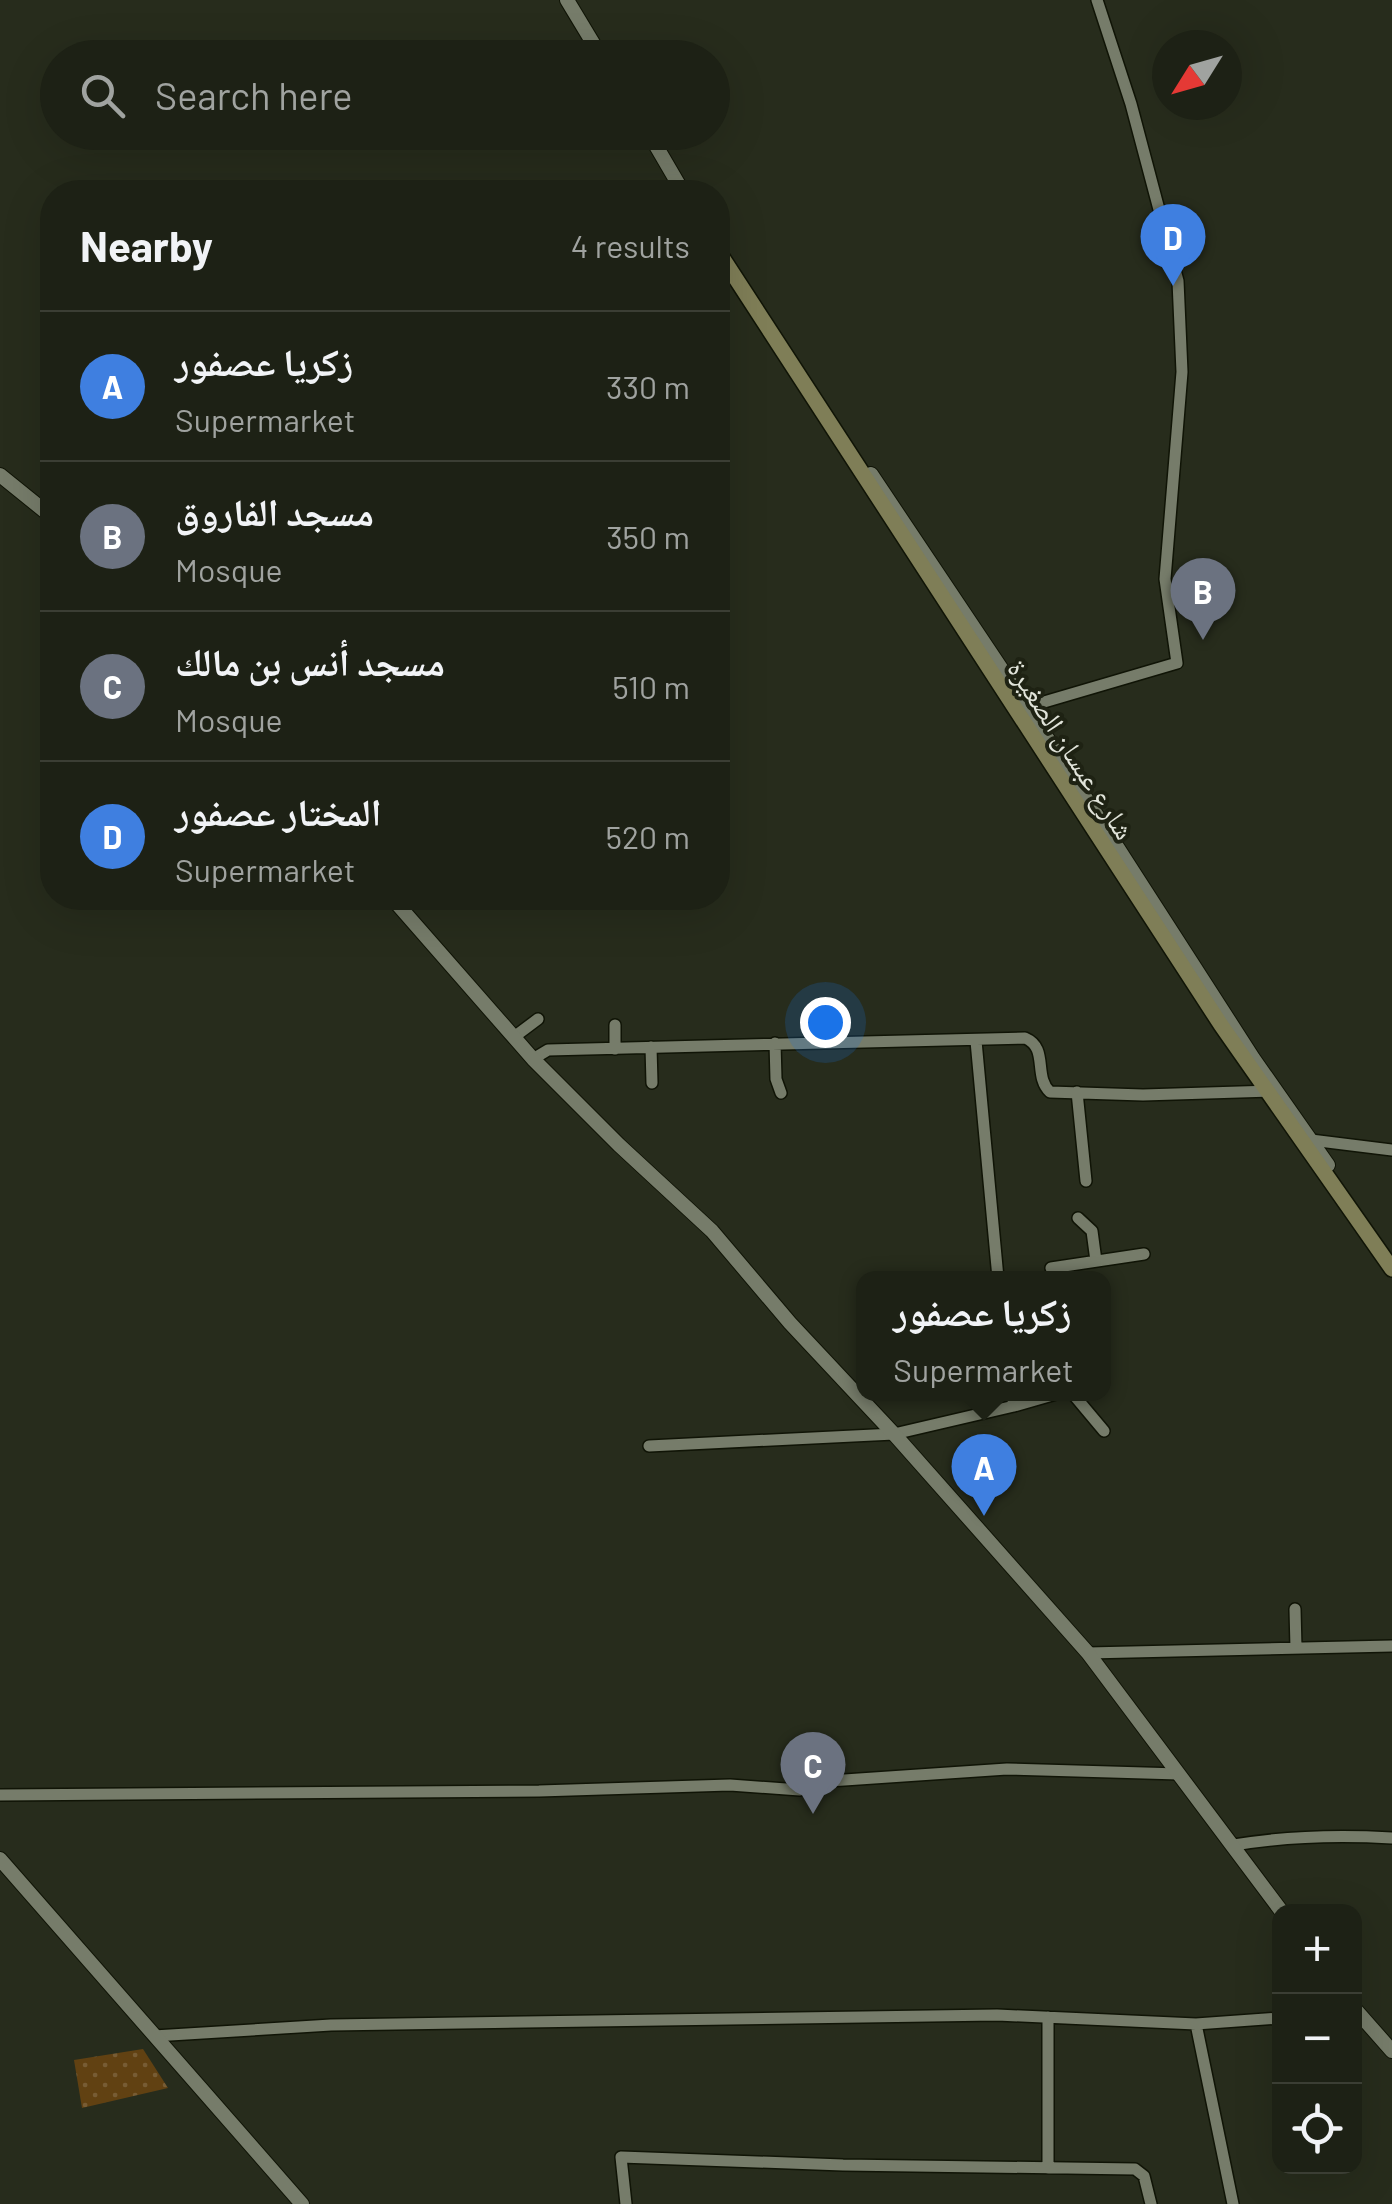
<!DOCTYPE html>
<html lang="en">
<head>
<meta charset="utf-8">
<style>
	:root { --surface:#1d2115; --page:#2a2e22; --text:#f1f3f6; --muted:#a0a3a0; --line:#3b3e34; --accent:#1a73e8 }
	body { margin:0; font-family:Barlow,"Noto Naskh Arabic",sans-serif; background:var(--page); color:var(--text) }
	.controls { position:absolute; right:30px; bottom:30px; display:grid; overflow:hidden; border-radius:20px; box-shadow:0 10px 40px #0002 }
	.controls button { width:90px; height:90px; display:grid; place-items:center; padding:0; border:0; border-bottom:2px solid var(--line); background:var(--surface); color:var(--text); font:50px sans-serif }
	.compass { position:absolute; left:1152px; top:30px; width:90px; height:90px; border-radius:50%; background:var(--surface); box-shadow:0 10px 40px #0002; rotate:233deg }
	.you { position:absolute; left:825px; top:1022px; width:35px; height:35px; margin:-25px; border:8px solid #fff; border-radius:50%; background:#1a73e8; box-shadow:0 0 0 15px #1a73e833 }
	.badge { display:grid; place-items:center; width:65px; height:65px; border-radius:50%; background:var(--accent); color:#fff; font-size:32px; font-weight:700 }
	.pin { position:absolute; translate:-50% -82px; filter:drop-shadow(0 2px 5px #0008) }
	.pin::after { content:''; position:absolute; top:52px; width:35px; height:30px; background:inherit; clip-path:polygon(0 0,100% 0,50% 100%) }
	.popup { position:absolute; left:856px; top:1271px; width:255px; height:130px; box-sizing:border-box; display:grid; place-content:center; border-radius:20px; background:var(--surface); filter:drop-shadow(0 2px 8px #0005); font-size:32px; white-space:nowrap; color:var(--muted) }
	.popup b { font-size:38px; color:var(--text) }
	.popup::after { content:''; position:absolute; left:50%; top:100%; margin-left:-20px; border:20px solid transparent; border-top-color:var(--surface) }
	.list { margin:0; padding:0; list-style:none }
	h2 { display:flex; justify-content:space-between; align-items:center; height:130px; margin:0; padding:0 40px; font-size:42px }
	h2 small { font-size:32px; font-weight:400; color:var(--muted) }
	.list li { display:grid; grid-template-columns:65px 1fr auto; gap:30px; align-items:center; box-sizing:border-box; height:150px; padding:0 40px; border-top:2px solid var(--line) }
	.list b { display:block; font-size:38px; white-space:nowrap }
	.list p { margin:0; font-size:32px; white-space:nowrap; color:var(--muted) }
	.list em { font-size:32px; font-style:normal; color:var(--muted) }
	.icon { flex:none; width:55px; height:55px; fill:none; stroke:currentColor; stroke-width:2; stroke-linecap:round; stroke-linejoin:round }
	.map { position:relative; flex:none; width:1392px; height:2204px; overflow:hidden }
	.search { position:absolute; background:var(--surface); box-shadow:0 10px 40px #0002; left:40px; top:40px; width:690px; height:110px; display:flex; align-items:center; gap:25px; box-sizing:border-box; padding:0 35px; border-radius:55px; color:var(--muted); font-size:38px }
	.panel { position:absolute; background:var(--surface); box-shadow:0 10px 40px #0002; left:40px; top:180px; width:690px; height:730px; border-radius:40px }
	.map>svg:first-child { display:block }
	.grass { fill:url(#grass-dots) }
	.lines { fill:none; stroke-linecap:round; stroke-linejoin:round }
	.minor-casing { stroke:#101406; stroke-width:14 }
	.tertiary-casing { stroke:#101406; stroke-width:16 }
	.secondary-casing { stroke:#101406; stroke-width:18 }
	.minor { stroke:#767c6a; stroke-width:11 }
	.tertiary { stroke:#767c6a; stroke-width:14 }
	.secondary { stroke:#7f7e57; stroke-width:15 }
	.labels { text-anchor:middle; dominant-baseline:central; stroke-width:8; stroke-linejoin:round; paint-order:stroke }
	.street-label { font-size:28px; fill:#e1e4da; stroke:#1e2213 }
</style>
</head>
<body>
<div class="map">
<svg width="1392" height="2204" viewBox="0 0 1392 2204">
	<defs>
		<pattern id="grass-dots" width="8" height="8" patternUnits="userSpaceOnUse" patternTransform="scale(2.5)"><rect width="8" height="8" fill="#614112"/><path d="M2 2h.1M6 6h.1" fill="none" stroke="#775c34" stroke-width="1.8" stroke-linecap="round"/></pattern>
	</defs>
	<rect width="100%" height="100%" fill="#272c1c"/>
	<path class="grass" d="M 143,2049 L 168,2088 L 82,2108 L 74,2060 Z"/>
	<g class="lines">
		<g class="minor-casing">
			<path id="minor" d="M 1027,707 L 1177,663 L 1165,579 L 1182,372 L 1178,281 L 1131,104 L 1097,0
				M 514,1037 L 538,1019
				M 976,1041 L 998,1278
				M 775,1043 L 776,1079 L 781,1093
				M 651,1047 L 652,1083
				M 615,1049 L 615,1025
				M 533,1059 L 548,1050 L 1025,1038 C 1049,1048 1033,1076 1050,1092 L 1143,1095 L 1273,1091
				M 1077,1092 L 1086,1181
				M 1311,1140 L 1392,1150
				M 1078,1218 L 1092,1231 L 1096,1261
				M 1051,1268 L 1144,1254
				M 1073,1394 L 1104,1431
				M 1014,1406 L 1056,1394
				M 649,1446 L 894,1434 L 1014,1406 L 1012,1394
				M 1295,1609 L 1296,1648
				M 1088,1653 L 1392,1646
				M 0,1795 L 539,1791 L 730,1785 L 800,1790 L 800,1783 L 1007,1769 L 1179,1774
				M 1234,1845 C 1287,1836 1339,1835 1392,1838
				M 1196,2024 L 1233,2204
				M 154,2036 L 331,2025 L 997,2015 L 1196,2024 L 1280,2018
				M 1048,2168 L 1048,2017
				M 626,2204 L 621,2157 L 843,2165 L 1135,2169 L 1144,2176 L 1151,2204"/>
		</g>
		<g class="tertiary-casing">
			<path id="tertiary" d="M 567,0 L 602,58
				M 648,132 L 683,192
				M 871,474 L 1027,707 L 1253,1058 L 1328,1165
				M 0,475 L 52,517
				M 392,898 L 533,1059 L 619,1145 L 712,1231 L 790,1323 L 894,1434 L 1088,1653 L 1282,1912
				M 0,1859 L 302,2204
				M 1354,2008 L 1392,2051"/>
		</g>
		<g class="secondary-casing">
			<path id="secondary" d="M 718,251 L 1221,1025 L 1392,1269"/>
		</g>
		<use href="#minor" class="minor"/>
		<use href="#tertiary" class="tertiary"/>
		<use href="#secondary" class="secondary"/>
	</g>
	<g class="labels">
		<g class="street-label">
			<text transform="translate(1072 749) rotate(57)">شارع عبسان الصغيرة</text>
		</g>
	</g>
</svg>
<div class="controls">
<button>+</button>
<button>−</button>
<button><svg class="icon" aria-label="locate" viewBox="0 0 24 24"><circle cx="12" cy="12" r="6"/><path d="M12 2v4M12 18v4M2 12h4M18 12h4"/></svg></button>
</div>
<svg class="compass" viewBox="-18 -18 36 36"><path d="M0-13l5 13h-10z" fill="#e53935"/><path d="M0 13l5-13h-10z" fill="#a0a3a0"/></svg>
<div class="you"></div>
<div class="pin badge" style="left:984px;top:1516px;background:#3f7fe0">A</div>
<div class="popup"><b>زكريا عصفور</b>Supermarket</div>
<div class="pin badge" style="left:1203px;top:640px;background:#6b7280">B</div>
<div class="pin badge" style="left:813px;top:1814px;background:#6b7280">C</div>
<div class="pin badge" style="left:1173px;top:286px;background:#3f7fe0">D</div>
<div class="search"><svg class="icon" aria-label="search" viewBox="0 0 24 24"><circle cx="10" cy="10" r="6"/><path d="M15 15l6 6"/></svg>Search here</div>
<section class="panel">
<h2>Nearby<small>4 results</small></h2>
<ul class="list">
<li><span class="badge" style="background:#3f7fe0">A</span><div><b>زكريا عصفور</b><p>Supermarket</p></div><em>330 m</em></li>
<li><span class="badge" style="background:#6b7280">B</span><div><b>مسجد الفاروق</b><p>Mosque</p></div><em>350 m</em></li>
<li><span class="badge" style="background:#6b7280">C</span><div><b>مسجد أنس بن مالك</b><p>Mosque</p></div><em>510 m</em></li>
<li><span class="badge" style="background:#3f7fe0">D</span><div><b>المختار عصفور</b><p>Supermarket</p></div><em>520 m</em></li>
</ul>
</section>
</div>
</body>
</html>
